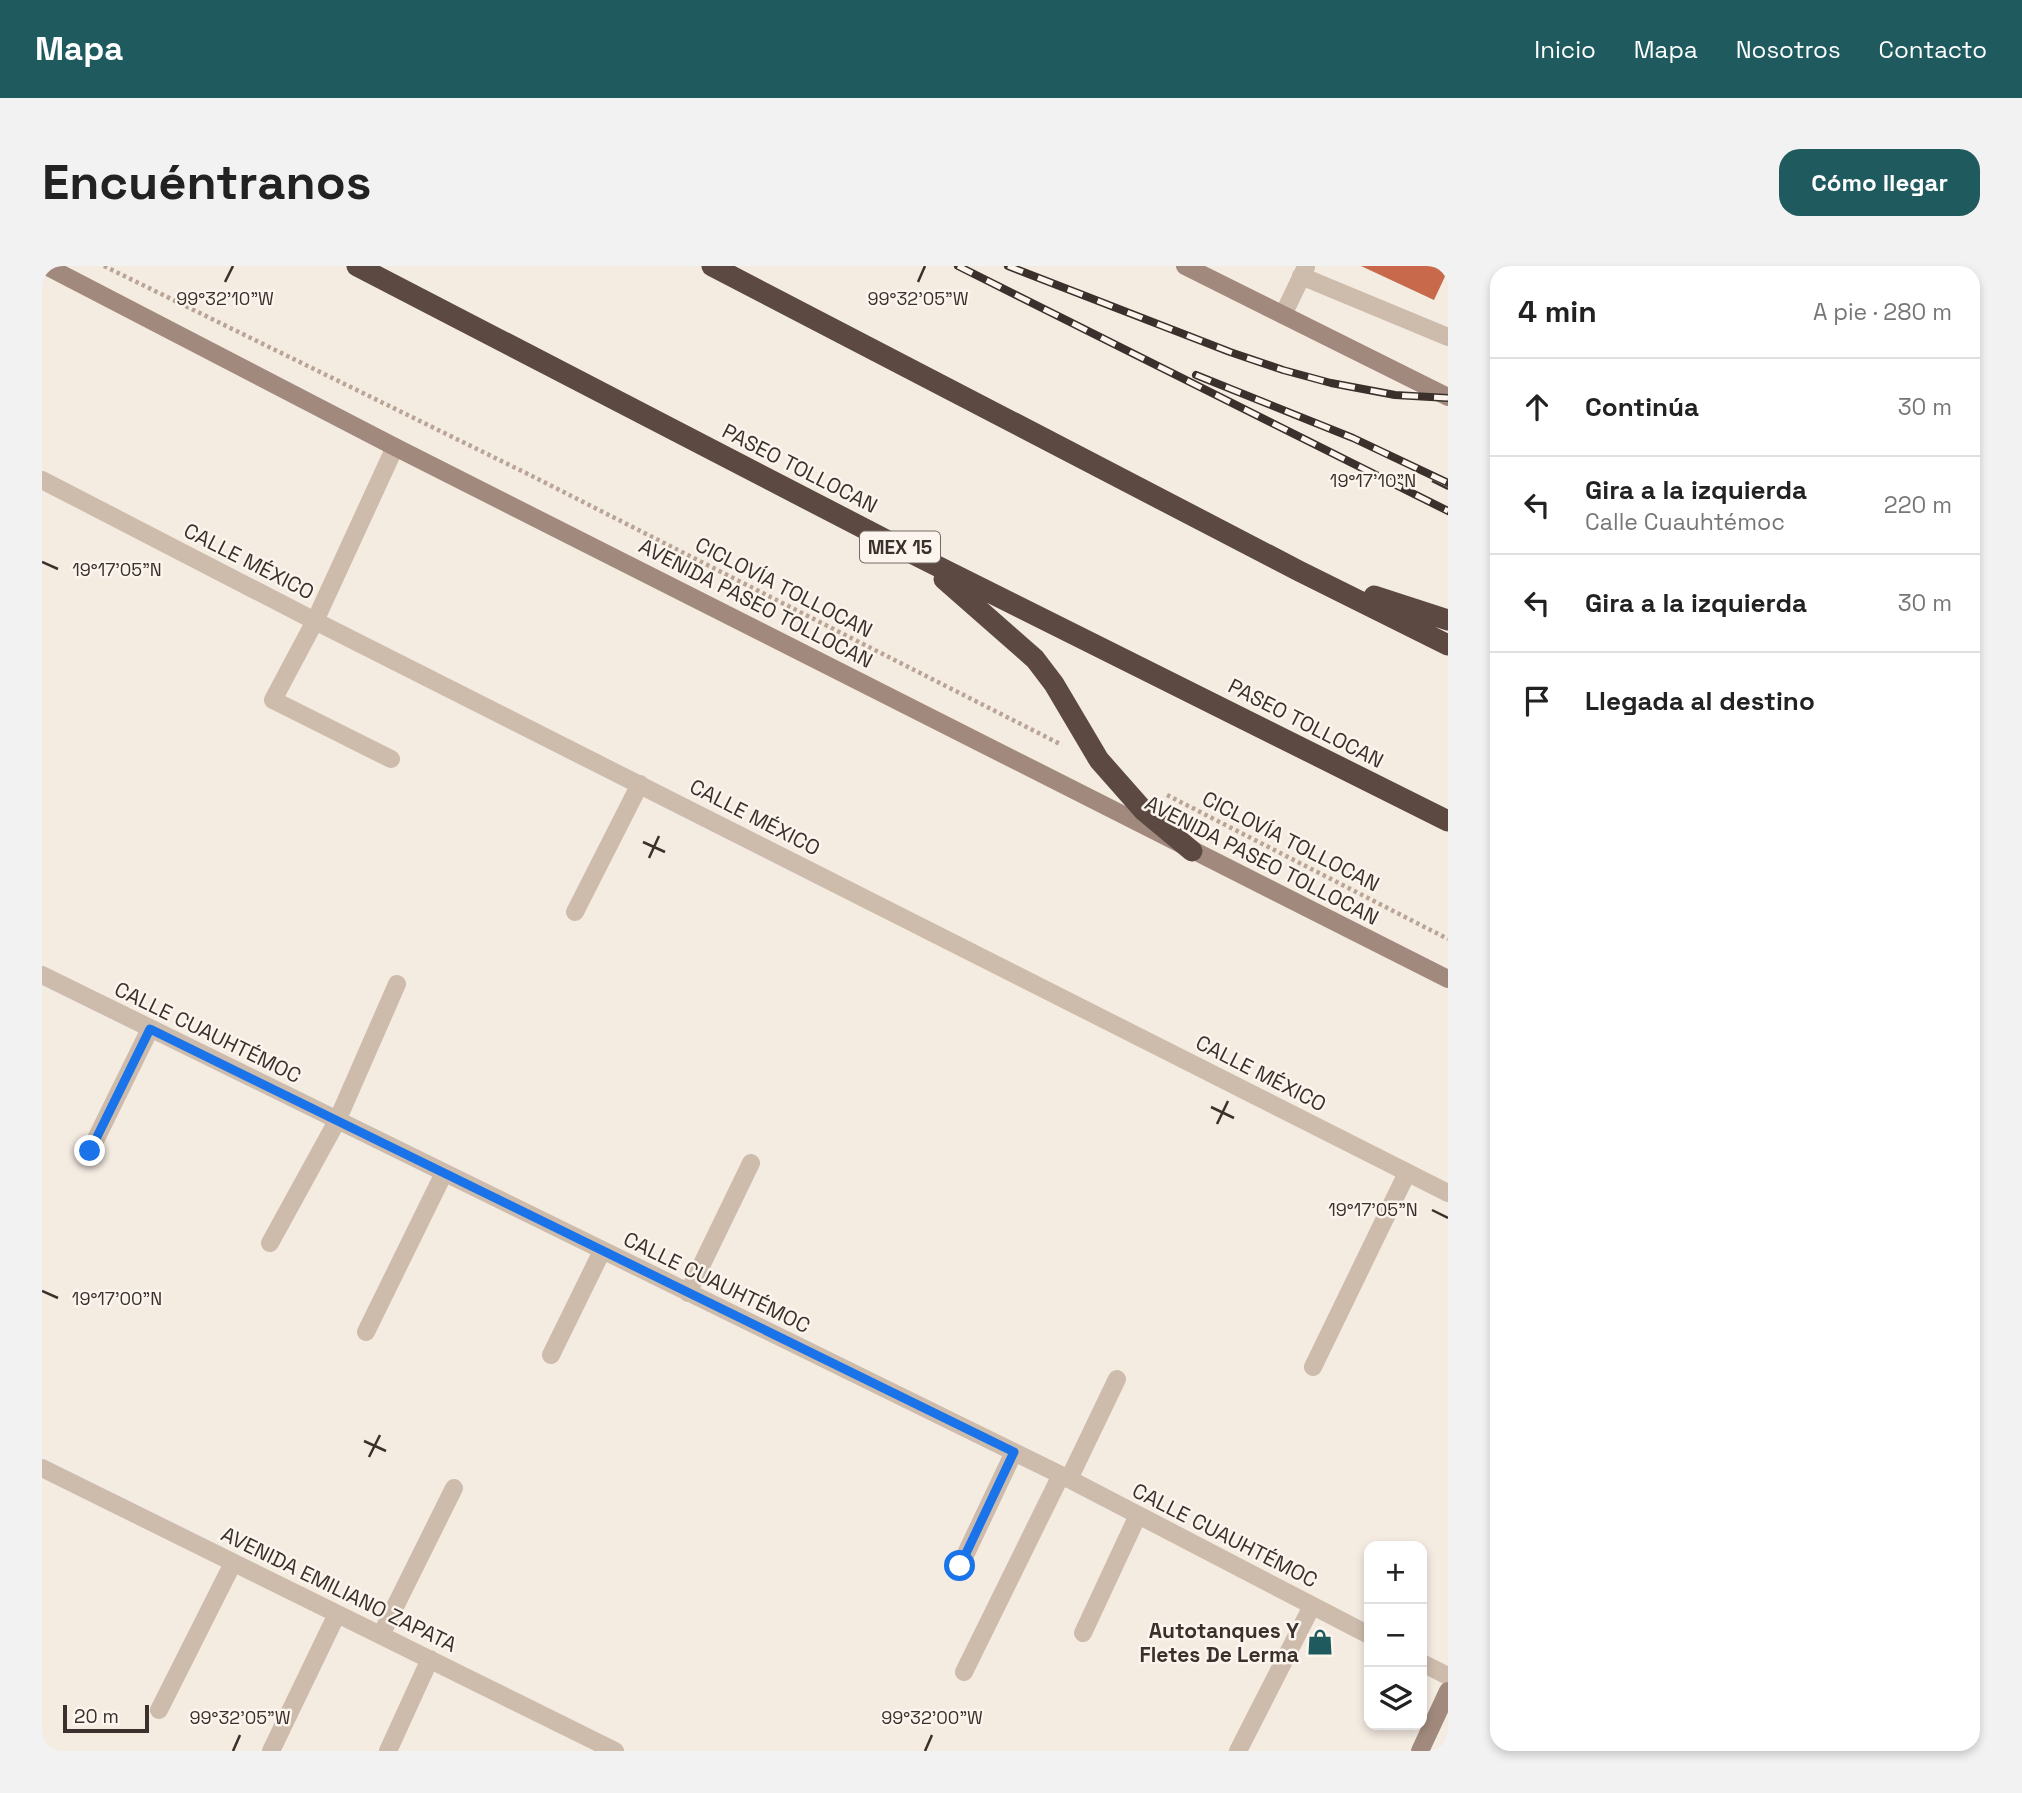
<!DOCTYPE html>
<html lang="es">
<head>
<meta charset="utf-8">
<style>
	:root { --surface:#fff; --page:#f2f2f2; --text:#222; --muted:#767676; --line:#e0e0e0; --accent:#1f5a5e }
	body { margin:0; font-family:"Space Grotesk",sans-serif; background:var(--page); color:var(--text) }
	.controls { position:absolute; right:21px; bottom:21px; display:grid; overflow:hidden; border-radius:14px; box-shadow:0 4px 10px #0003 }
	.controls button { width:63px; height:63px; display:grid; place-items:center; padding:0; border:0; border-bottom:2px solid var(--line); background:var(--surface); color:var(--text); font:35px sans-serif }
	.scale { position:absolute; left:21px; bottom:18px; width:86px; box-sizing:border-box; padding-left:7px; border:4px solid #3b302b; border-top:0; font-size:19px; line-height:24px; white-space:nowrap; color:#3b302b; -webkit-text-stroke:5px #fbf5ee; paint-order:stroke }
	.stop { position:absolute; width:21px; height:21px; margin:-16px; border:5px solid #1a73e8; border-radius:50%; background:#fff }
	.stop.end { background:#1a73e8; border-color:#fff; box-shadow:0 2px 7px #0008 }
	.list { margin:0; padding:0; list-style:none }
	h2 { display:flex; justify-content:space-between; align-items:center; height:91px; margin:0; padding:0 28px; font-size:30px }
	h2 small { font-size:23px; font-weight:400; color:var(--muted) }
	.list li { display:grid; grid-template-columns:46px 1fr auto; gap:21px; align-items:center; box-sizing:border-box; height:98px; padding:0 28px; border-top:2px solid var(--line) }
	.list b { display:block; font-size:26px; white-space:nowrap }
	.list p { margin:0; font-size:23px; white-space:nowrap; color:var(--muted) }
	.list em { font-size:23px; font-style:normal; color:var(--muted) }
	.icon { flex:none; width:38px; height:38px; fill:none; stroke:currentColor; stroke-width:2; stroke-linecap:round; stroke-linejoin:round }
	.map { position:relative; flex:none; width:1406px; height:1485px; overflow:hidden; border-radius:21px }
	header { display:flex; align-items:center; gap:42px; box-sizing:border-box; height:98px; padding:0 35px; background:var(--accent); color:#fff }
	header strong { font-size:33px }
	nav { display:flex; gap:38px; margin-inline-start:auto; font-size:24px }
	.intro { display:flex; align-items:center; justify-content:space-between; box-sizing:border-box; height:168px; padding:0 42px }
	h1 { margin:0; font-size:49px }
	.button { padding:18px 32px; border-radius:21px; background:var(--accent); color:#fff; font-size:24px; font-weight:700 }
	main { display:flex; gap:42px; padding:0 42px }
	aside { flex:1; background:var(--surface); border-radius:21px; box-shadow:0 4px 10px #0003 }
	.map>svg:first-child { display:block }
	.building { fill:#c8694b }
	.lines { fill:none; stroke-linecap:round; stroke-linejoin:round }
	.path { stroke:#b9a596; stroke-width:4.5; stroke-dasharray:3.5 3.5; stroke-linecap:butt }
	.lane { stroke:#cdbbac; stroke-width:18 }
	.street { stroke:#cdbbac; stroke-width:18 }
	.secondary { stroke:#a18a7d; stroke-width:18 }
	.highway { stroke:#5c4a42; stroke-width:21 }
	.rail-casing { stroke:#3b302b; stroke-width:8 }
	.rail { stroke:#fbf5ee; stroke-width:5; stroke-dasharray:16; stroke-linecap:butt }
	.route { stroke:#1a73e8; stroke-width:9 }
	.ticks { fill:none; stroke:#3b302b; stroke-width:2.5 }
	.labels { text-anchor:middle; dominant-baseline:central; stroke-width:5; stroke-linejoin:round; paint-order:stroke }
	.shield { fill:#fbf5ee; stroke:#756b66; stroke-width:2 }
	.shield-label { font-size:19px; font-weight:bold; fill:#3b302b }
	.street-label { font-size:21px; fill:#3b302b; stroke:#fbf5ee }
	.poi-label { font-size:21px; font-weight:bold; fill:#3b302b; stroke:#fbf5ee; text-anchor:end }
	.ticks-label { font-size:18px; text-anchor:middle; fill:#3b302b; stroke:#fbf5ee; stroke-width:5; stroke-linejoin:round; paint-order:stroke }
</style>
</head>
<body>
<header>
<strong>Mapa</strong>
<nav><a>Inicio</a><a>Mapa</a><a>Nosotros</a><a>Contacto</a></nav>
</header>
<div class="intro"><h1>Encuéntranos</h1><a class="button">Cómo llegar</a></div>
<main>
<div class="map">
<svg width="1406" height="1485" viewBox="0 0 1406 1485">
	<rect width="100%" height="100%" fill="#f4ebe1"/>
	<path class="building" d="M 1319,0 L 1402,0 L 1406,4 L 1392,34 Z"/>
	<g class="lines">
		<path class="path" d="M 62,0 L 492,211 L 1020,479
			M 1125,529 L 1406,673"/>
		<path class="lane" d="M 1259,10 L 1406,71
			M 1241,49 L 1264,1
			M 273,355 L 231,434 L 349,493
			M 1027,1213 L 1075,1113"/>
		<path class="street" d="M 0,214 L 273,355 L 1406,927
			M 273,355 L 353,181
			M 533,646 L 598,518
			M 0,709 L 1027,1213 L 1327,1369
			M 48,885 L 108,763
			M 228,977 L 295,855 L 355,718
			M 646,1027 L 709,897
			M 324,1066 L 402,907
			M 509,1089 L 560,985
			M 1271,1101 L 1365,907
			M 0,1202 L 573,1485
			M 918,1300 L 972,1186
			M 1041,1367 L 1096,1249
			M 339,1369 L 412,1222
			M 1380,1397 L 1406,1410
			M 922,1406 L 1019,1209
			M 117,1444 L 191,1297
			M 229,1485 L 295,1348
			M 346,1485 L 388,1393
			M 1196,1485 L 1270,1340"/>
		<path class="secondary" d="M 4,0 L 353,181 L 1406,713
			M 1143,0 L 1406,131
			M 1378,1485 L 1406,1425"/>
		<path class="highway" d="M 315,0 L 877,291 L 1406,555
			M 670,0 L 1257,305 L 1406,379
			M 902,313 L 993,393 L 1012,418 L 1057,494 L 1102,545 L 1150,585
			M 1332,330 L 1406,354"/>
		<g class="rail-casing">
			<path id="rail" d="M 916,0 L 1406,245
				M 966,0 L 1188,86 L 1241,104 L 1289,117 L 1353,129 L 1406,132
				M 1154,109 L 1311,172 L 1406,217"/>
		</g>
		<use href="#rail" class="rail"/>
	</g>
	<g class="lines">
		<path class="route" d="M 48,885 L 108,763 L 972,1186 L 918,1300"/>
	</g>
	<path class="ticks" d="M 183,16 L 191,0M 876,16 L 883,0M 1390,215 L 1406,223M 0,296 L 16,303M 601,576 L 623,586M 607,592 L 617,570M 1169,841 L 1192,852M 1175,858 L 1186,835M 1390,944 L 1406,952M 0,1025 L 16,1032M 322,1175 L 344,1185M 327,1191 L 338,1169M 191,1485 L 198,1469M 883,1485 L 890,1469"/>
	<defs>
		<g id="shop-bare" transform="scale(2.1)"><path d="M-5-2.5h2.3a2.7 3.5 0 0 1 5.4 0H5L5.5 6h-11ZM-1.5-2.5h3a1.5 2.3 0 0 0-3 0Z" fill="#1f5a5e" stroke="#fbf5ee" stroke-width="2.5" paint-order="stroke"/></g>
	</defs>
	<g fill-rule="evenodd">
		<use href="#shop-bare" x="1278" y="1376"/>
	</g>
	<g class="labels">
		<rect class="shield" x="818" y="265.5" width="80" height="31" rx="5"/>
		<g class="shield-label">
			<text x="858" y="281">MEX 15</text>
		</g>
		<g class="street-label">
			<text transform="translate(758 202) rotate(27)">PASEO TOLLOCAN</text>
			<text transform="translate(207 295) rotate(27)">CALLE MÉXICO</text>
			<text transform="translate(742 321) rotate(27)">CICLOVÍA TOLLOCAN</text>
			<text transform="translate(714 337) rotate(27)">AVENIDA PASEO TOLLOCAN</text>
			<text transform="translate(1264 457) rotate(27)">PASEO TOLLOCAN</text>
			<text transform="translate(713 551) rotate(27)">CALLE MÉXICO</text>
			<text transform="translate(1249 575) rotate(27)">CICLOVÍA TOLLOCAN</text>
			<text transform="translate(1220 594) rotate(27)">AVENIDA PASEO TOLLOCAN</text>
			<text transform="translate(166 766) rotate(26)">CALLE CUAUHTÉMOC</text>
			<text transform="translate(1219 807) rotate(27)">CALLE MÉXICO</text>
			<text transform="translate(675 1016) rotate(26)">CALLE CUAUHTÉMOC</text>
			<text transform="translate(1183 1269) rotate(27)">CALLE CUAUHTÉMOC</text>
			<text transform="translate(297 1323) rotate(26)">AVENIDA EMILIANO ZAPATA</text>
		</g>
		<g class="poi-label">
			<text x="1257" y="1364">Autotanques Y<tspan x="1257" dy="24">Fletes De Lerma</tspan></text>
		</g>
	</g>
	<g class="ticks-label">
		<text x="183" y="39">99°32'10"W</text>
		<text x="876" y="39">99°32'05"W</text>
		<text x="1331" y="221">19°17'10"N</text>
		<text x="75" y="310">19°17'05"N</text>
		<text x="1331" y="950">19°17'05"N</text>
		<text x="75" y="1039">19°17'00"N</text>
		<text x="198" y="1458">99°32'05"W</text>
		<text x="890" y="1458">99°32'00"W</text>
	</g>
</svg>
<div class="controls">
<button>+</button>
<button>−</button>
<button><svg class="icon" aria-label="layers" viewBox="0 0 24 24"><path d="M12 4l9 5-9 5-9-5zM3 14l9 5 9-5"/></svg></button>
</div>
<div class="scale">20 m</div>
<div class="stop" style="left:918px;top:1300px"></div>
<div class="stop end" style="left:48px;top:885px"></div>
</div>
<aside>
<h2>4 min<small>A pie · 280 m</small></h2>
<ul class="list">
<li><svg class="icon" aria-label="ahead" viewBox="0 0 24 24"><path d="M12 20V5M6 11l6-6 6 6"/></svg><div><b>Continúa</b></div><em>30 m</em></li>
<li><svg class="icon" aria-label="left" viewBox="0 0 24 24"><path d="M17 20v-9H6M10 6l-5 5 5 5"/></svg><div><b>Gira a la izquierda</b><p>Calle Cuauhtémoc</p></div><em>220 m</em></li>
<li><svg class="icon" aria-label="left" viewBox="0 0 24 24"><path d="M17 20v-9H6M10 6l-5 5 5 5"/></svg><div><b>Gira a la izquierda</b></div><em>30 m</em></li>
<li><svg class="icon" aria-label="arrive" viewBox="0 0 24 24"><path d="M6 21V4h12l-3 4 3 4H6"/></svg><div><b>Llegada al destino</b></div></li>
</ul>
</aside>
</main>
</body>
</html>
